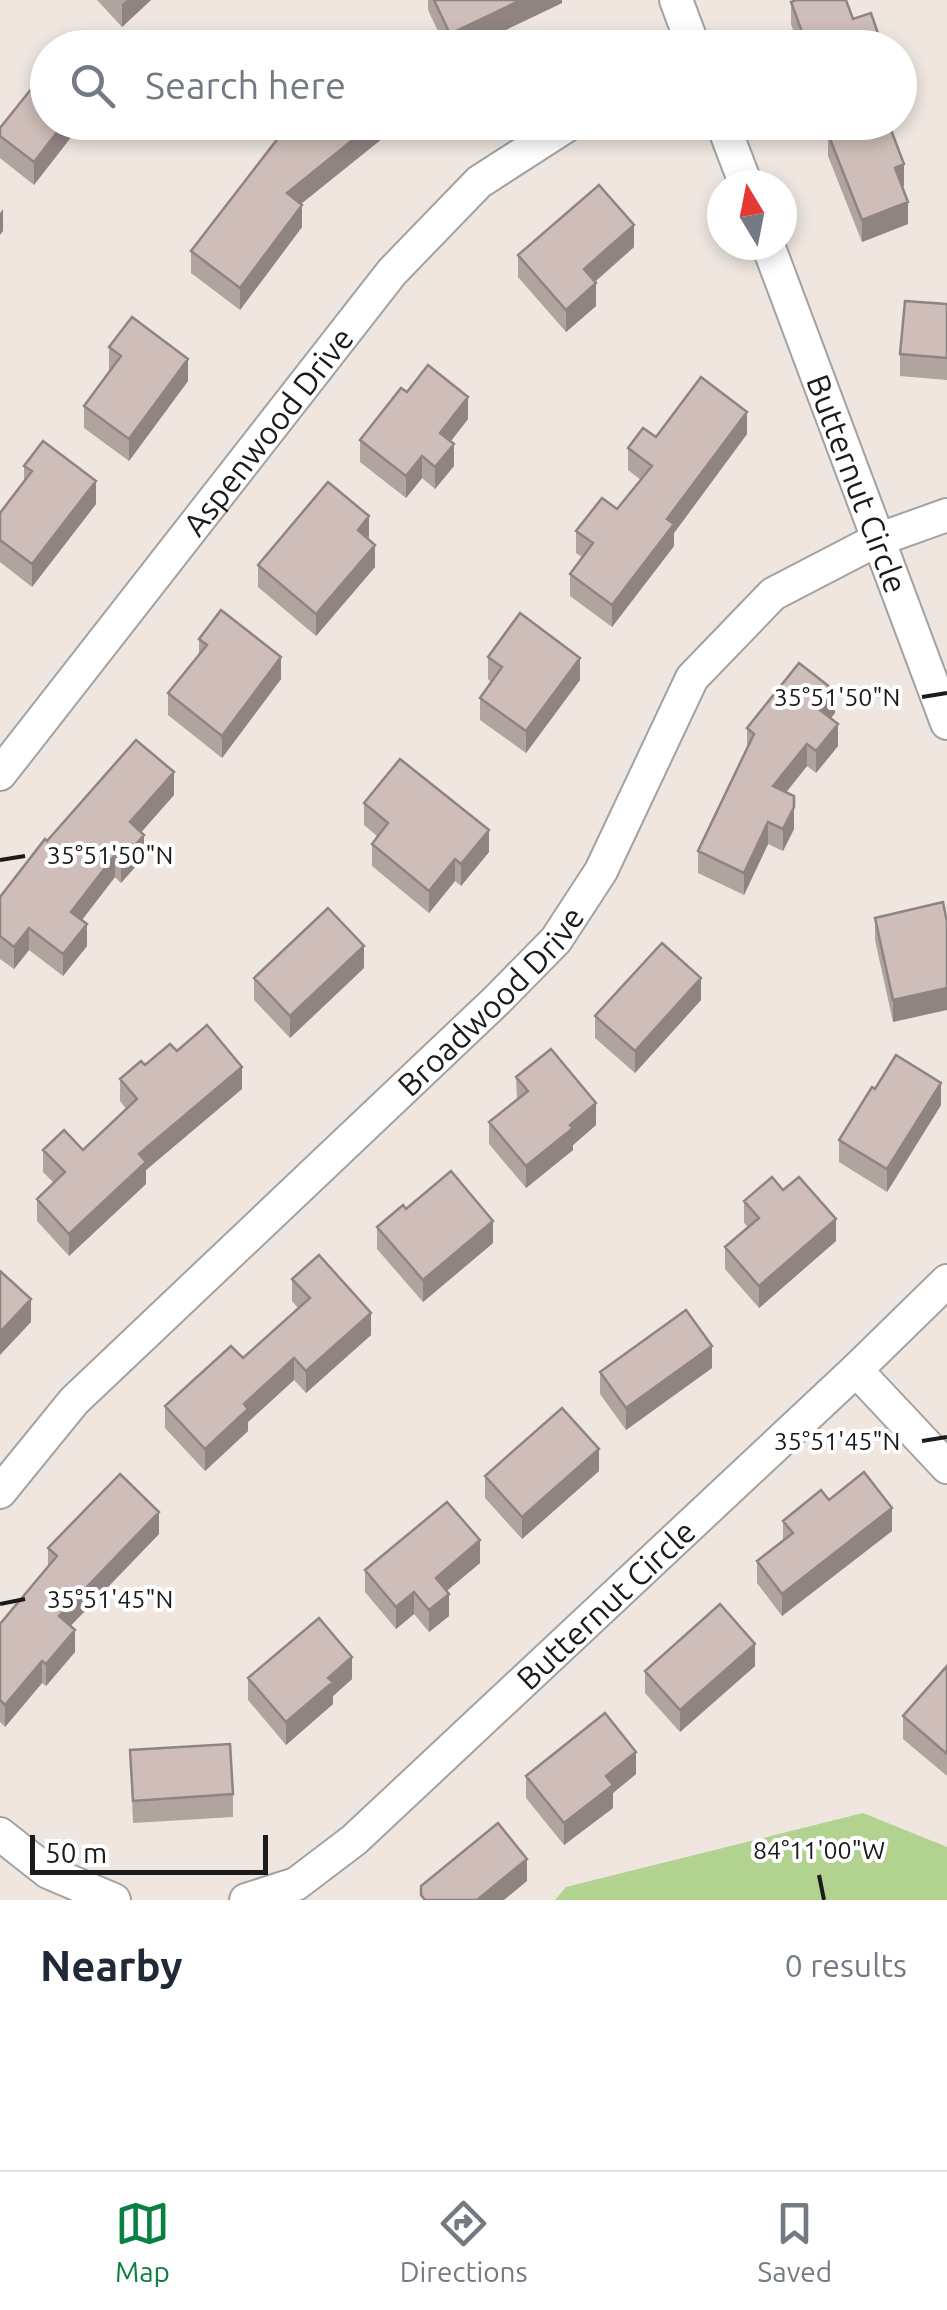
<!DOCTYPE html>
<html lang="en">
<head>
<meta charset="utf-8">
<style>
	:root { --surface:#fff; --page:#f2f2f3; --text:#1f2937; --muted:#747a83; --line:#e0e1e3; --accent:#0b8043 }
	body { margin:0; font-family:Ubuntu,sans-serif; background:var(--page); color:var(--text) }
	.compass { position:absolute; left:707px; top:170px; width:90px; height:90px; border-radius:50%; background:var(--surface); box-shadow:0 5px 15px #0003; rotate:350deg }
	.scale { position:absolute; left:30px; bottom:25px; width:238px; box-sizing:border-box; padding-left:10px; border:5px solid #1b1b1b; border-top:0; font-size:28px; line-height:35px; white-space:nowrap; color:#1b1b1b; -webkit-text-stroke:8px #fff; paint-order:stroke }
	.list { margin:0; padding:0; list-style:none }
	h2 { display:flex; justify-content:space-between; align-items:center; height:130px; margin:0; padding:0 40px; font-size:42px }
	h2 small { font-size:32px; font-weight:400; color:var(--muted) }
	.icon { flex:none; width:55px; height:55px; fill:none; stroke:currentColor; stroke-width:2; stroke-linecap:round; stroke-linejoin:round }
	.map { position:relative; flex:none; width:947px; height:1900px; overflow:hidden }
	.search { position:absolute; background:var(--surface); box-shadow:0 5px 15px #0003; left:30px; right:30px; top:30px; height:110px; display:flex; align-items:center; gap:25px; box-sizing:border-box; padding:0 35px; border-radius:55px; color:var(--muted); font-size:38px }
	.sheet { height:270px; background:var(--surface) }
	nav { display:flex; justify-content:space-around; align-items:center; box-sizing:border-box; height:140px; border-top:2px solid var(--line); background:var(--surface); font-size:28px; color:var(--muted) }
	nav a { display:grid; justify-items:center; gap:5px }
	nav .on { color:var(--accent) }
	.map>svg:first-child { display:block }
	.forest { fill:#b2d28f }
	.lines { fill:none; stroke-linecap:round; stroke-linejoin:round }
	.minor-casing { stroke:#a2a2a2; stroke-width:36 }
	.minor { stroke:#fff; stroke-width:32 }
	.wall { fill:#b1a39e }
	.shaded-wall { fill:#908481 }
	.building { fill:#cebdb8; stroke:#908481; stroke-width:2.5 }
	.ticks { fill:none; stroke:#1b1b1b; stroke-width:4 }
	.labels { text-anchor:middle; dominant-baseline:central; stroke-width:8; stroke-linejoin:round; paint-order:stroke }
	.street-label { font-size:32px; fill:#1b1b1b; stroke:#fff }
	.ticks-label { font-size:25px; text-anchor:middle; fill:#1b1b1b; stroke:#fff; stroke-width:8; stroke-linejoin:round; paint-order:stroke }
</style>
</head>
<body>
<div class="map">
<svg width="947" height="1900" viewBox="0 0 947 1900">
	<rect width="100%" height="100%" fill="#eee6df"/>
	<path class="forest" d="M 863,1813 L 947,1847 L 947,1900 L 555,1900 L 566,1887 Z"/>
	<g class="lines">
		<g class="minor-casing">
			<g id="minor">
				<path d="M 676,0 L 694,48"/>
				<path d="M 722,122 L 746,185"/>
				<path id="s1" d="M 768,245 L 947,723"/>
				<path id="s2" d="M 0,774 L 392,272 L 479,182 L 572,122"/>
				<path d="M 856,1370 L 947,1467"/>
				<path id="s3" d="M 0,1492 L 74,1401 L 497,1000 L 556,940 L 601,871 L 692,678 L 773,594 L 877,540 L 947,515"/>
				<path d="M 0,1834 L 48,1872 L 114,1900"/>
				<path id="s4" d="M 246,1900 L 296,1884 L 354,1840 L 856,1370 L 947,1281"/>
			</g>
		</g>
		<use href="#minor" class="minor"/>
	</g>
	<path class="wall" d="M 97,0 L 151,0 L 122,27 Z
		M 428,0 L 562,0 L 562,3 L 468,48 L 446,48 L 428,10 Z
		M 791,2 L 853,19 L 883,48 L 800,48 L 791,24 Z
		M 48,68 L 34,185 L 0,158 L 0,128 Z
		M 388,122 L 388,134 L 301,204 L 302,227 L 240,310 L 191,273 L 191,251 L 275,141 L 275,133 Z
		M 826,122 L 888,122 L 904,186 L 902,187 L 908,224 L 862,242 L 828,156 L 828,134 L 830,134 Z
		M 634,247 L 595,282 L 596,306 L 566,332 L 518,277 L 518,255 Z
		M 947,304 L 947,380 L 900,376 L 900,354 Z
		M 109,347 L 188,381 L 129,461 L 84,428 L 84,406 L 110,371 L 109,370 Z
		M 407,392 L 468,419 L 451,441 L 454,466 L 435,489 L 422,478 L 406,498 L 360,462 L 360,440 Z
		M 747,434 L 674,533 L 674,546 L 612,627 L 570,596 L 570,574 L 582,557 L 576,553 L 576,531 L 617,509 L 641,480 L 628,470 L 628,448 L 656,437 Z
		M 24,466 L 96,504 L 32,587 L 0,562 L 0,513 L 24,481 Z
		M 368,539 L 375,567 L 316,636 L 258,587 L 258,565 Z
		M 199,639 L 281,679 L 222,758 L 168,715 L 168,693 L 199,655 Z
		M 488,657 L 580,680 L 526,753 L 480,720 L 480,698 L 491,682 L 488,679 Z
		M 835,713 L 830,719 L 838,746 L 816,773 L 807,766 L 786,792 L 794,829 L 783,851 L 768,844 L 744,895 L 698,873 L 698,851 L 747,749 L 747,728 Z
		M 174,795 L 141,832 L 144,857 L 121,883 L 115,877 L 82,920 L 87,946 L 63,976 L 29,950 L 14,969 L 0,959 L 0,897 L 47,841 Z
		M 364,803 L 489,852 L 461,886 L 455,881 L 429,913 L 372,866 L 372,844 L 378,837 L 364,825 Z
		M 943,902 L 893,1022 L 875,940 L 875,918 Z
		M 364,968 L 290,1038 L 254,1000 L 254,978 Z
		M 701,1000 L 635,1073 L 595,1038 L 595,1016 Z
		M 177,1051 L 242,1089 L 146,1170 L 146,1184 L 69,1256 L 37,1221 L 37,1199 L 54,1183 L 43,1172 L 43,1150 L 83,1150 L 126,1109 L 120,1101 L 120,1079 L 145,1065 Z
		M 516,1077 L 596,1125 L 573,1145 L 573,1150 L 526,1188 L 489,1144 L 489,1122 L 517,1100 Z
		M 941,1105 L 887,1192 L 839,1162 L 839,1140 Z
		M 783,1190 L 836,1241 L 759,1308 L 725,1269 L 725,1247 L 748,1227 L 744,1223 L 744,1201 Z
		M 406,1209 L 493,1243 L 423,1302 L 377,1249 L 377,1227 Z
		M 292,1279 L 371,1335 L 306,1393 L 294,1380 L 248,1422 L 248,1431 L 205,1471 L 165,1428 L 165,1406 L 243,1358 L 298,1308 L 292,1301 Z
		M 712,1368 L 626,1430 L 600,1394 L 600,1372 Z
		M 599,1471 L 522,1539 L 485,1498 L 485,1476 Z
		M 829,1500 L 892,1531 L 782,1616 L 757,1583 L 757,1561 L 783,1541 L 783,1521 Z
		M 159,1534 L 70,1626 L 75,1652 L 46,1686 L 42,1683 L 5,1727 L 0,1722 L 0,1624 L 48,1566 L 48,1548 Z
		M 480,1563 L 446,1591 L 449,1616 L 429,1632 L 414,1614 L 396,1629 L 365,1592 L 365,1570 Z
		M 755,1666 L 680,1732 L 645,1693 L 645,1671 Z
		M 947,1666 L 947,1776 L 903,1739 L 903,1716 Z
		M 248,1678 L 352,1679 L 333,1696 L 333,1704 L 286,1745 L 248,1700 Z
		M 130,1750 L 233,1794 L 233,1817 L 133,1823 Z
		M 636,1774 L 613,1793 L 613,1808 L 564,1845 L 526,1798 L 526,1776 Z"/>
	<path class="shaded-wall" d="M 127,0 L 151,0 L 122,27 L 122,4 Z
		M 521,0 L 562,0 L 562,3 L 468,48 L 450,48 L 450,34 Z
		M 65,122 L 83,122 L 34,185 L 34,162 Z
		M 375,122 L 388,122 L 388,134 L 287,215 L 287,193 Z
		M 904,164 L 904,186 L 895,190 L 895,168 Z
		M 908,202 L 908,224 L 862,242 L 862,220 Z
		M 302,205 L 302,227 L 240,310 L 240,288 Z
		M 3,209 L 3,231 L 0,235 L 0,213 Z
		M 634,225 L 634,247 L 584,291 L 584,269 Z
		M 596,283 L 596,306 L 566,332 L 566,310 Z
		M 188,359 L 188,381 L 129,461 L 129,439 Z
		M 468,397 L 468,419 L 440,455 L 440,433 Z
		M 747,412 L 747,434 L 674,533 L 674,546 L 612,627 L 612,605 L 667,519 Z
		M 454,444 L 454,466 L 435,489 L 435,467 Z
		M 422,456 L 422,478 L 406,498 L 406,476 Z
		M 96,481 L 96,504 L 32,587 L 32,564 Z
		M 369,516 L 369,538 L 358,530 Z
		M 375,545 L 375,567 L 316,636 L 316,614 Z
		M 281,657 L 281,679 L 222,758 L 222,736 Z
		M 580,658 L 580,680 L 526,753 L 526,731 Z
		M 835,691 L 835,713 L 820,732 L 820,710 Z
		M 838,724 L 838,746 L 816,773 L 816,751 Z
		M 807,744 L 807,766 L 773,809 L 773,786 Z
		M 174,772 L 174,795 L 130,845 L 130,822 Z
		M 794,807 L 794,829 L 783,851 L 783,829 Z
		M 768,822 L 768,844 L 744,895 L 744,873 Z
		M 489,830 L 489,852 L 461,886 L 461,864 Z
		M 144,835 L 144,857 L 121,883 L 121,861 Z
		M 115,855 L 115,877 L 71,934 L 71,912 Z
		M 455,859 L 455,881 L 429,913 L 429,891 Z
		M 87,924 L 87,946 L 63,976 L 63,954 Z
		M 29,928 L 29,950 L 14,969 L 14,947 Z
		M 364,946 L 364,968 L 290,1038 L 290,1016 Z
		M 701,978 L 701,1000 L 635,1073 L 635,1051 Z
		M 947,988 L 947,1010 L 893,1022 L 893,1000 Z
		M 242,1067 L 242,1089 L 146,1170 L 146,1184 L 69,1256 L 69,1234 L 139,1154 Z
		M 941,1083 L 941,1105 L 887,1192 L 887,1169 Z
		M 596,1103 L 596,1125 L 573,1145 L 573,1150 L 526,1188 L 526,1166 L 570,1125 Z
		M 836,1219 L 836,1241 L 759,1308 L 759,1286 Z
		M 493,1221 L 493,1243 L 423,1302 L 423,1280 Z
		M 31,1299 L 31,1322 L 0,1355 L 0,1332 Z
		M 371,1313 L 371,1335 L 306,1393 L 306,1371 Z
		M 712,1346 L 712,1368 L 626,1430 L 626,1408 Z
		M 294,1358 L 294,1380 L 248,1422 L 248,1431 L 205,1471 L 205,1449 L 244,1404 Z
		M 599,1449 L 599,1471 L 522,1539 L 522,1517 Z
		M 892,1508 L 892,1531 L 782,1616 L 782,1594 Z
		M 159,1512 L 159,1534 L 59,1638 L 59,1616 Z
		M 480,1540 L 480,1563 L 436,1600 L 436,1578 Z
		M 414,1592 L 414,1614 L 396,1629 L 396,1607 Z
		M 449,1594 L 449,1616 L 429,1632 L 429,1610 Z
		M 75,1630 L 75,1652 L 46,1686 L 46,1664 Z
		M 755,1644 L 755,1666 L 680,1732 L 680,1710 Z
		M 352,1657 L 352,1679 L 333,1696 L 333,1704 L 286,1745 L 286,1722 L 328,1678 Z
		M 42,1661 L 42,1683 L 5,1727 L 5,1705 Z
		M 636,1752 L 636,1774 L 613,1793 L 613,1808 L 564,1845 L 564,1823 L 606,1776 Z
		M 527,1859 L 527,1881 L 504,1900 L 477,1900 Z"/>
	<path class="building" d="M 434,0 L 521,0 L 450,34 Z
		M 796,0 L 846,0 L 853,19 L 871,13 L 883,48 L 808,48 L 791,2 Z
		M 48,68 L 48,122 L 65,122 L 34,162 L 0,136 L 0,128 Z
		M 288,122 L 375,122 L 287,193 L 302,205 L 240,288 L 191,251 L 279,137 L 275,133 Z
		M 834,122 L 888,122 L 904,164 L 895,168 L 908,202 L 862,220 L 828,134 L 837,131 Z
		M 599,185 L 634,225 L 584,269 L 596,283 L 566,310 L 518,255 Z
		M 905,301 L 947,304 L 947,358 L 900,354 Z
		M 132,317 L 188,359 L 129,439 L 84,406 L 121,356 L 109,347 Z
		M 428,365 L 468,397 L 440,433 L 454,444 L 435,467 L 422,456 L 406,476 L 360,440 L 401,388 L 407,392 Z
		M 701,377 L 747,412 L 667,519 L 674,524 L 612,605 L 570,574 L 593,543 L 576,531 L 602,498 L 617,509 L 652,466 L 628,448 L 643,428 L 656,437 Z
		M 43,441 L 96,481 L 32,564 L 0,540 L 0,513 L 32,471 L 24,466 Z
		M 328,482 L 369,516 L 358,530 L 375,545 L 316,614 L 258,565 Z
		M 221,610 L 281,657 L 222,736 L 168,693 L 207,645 L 199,639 Z
		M 520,613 L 580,658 L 526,731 L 480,698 L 502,667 L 488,657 Z
		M 799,663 L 835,691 L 820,710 L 838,724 L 816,751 L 807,744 L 773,786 L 794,796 L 794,807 L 783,829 L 768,822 L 744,873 L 698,851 L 754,734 L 747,728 Z
		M 136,740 L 174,772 L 130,822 L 144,835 L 121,861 L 115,855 L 71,912 L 87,924 L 63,954 L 29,928 L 14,947 L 0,936 L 0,897 L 45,839 L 47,841 Z
		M 400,759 L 489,830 L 461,864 L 455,859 L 429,891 L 372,844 L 388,823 L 364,803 Z
		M 943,902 L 947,922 L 947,988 L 893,1000 L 875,918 Z
		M 328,908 L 364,946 L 290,1016 L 254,978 Z
		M 662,943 L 701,978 L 635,1051 L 595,1016 Z
		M 207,1025 L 242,1067 L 139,1154 L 146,1162 L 69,1234 L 37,1199 L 65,1172 L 43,1150 L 64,1130 L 83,1150 L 137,1099 L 120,1079 L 141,1061 L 145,1065 L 170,1044 L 177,1051 Z
		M 551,1049 L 596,1103 L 570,1125 L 573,1128 L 526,1166 L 489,1122 L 528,1091 L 516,1077 Z
		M 896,1055 L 941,1083 L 887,1169 L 839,1140 L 872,1087 L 875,1089 Z
		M 451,1171 L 493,1221 L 423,1280 L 377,1227 L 403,1205 L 406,1209 Z
		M 772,1177 L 783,1190 L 799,1177 L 836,1219 L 759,1286 L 725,1247 L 759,1218 L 744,1201 Z
		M 319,1255 L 371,1313 L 306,1371 L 294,1358 L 244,1404 L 248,1409 L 205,1449 L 165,1406 L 231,1346 L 243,1358 L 310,1298 L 292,1279 Z
		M 0,1271 L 31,1299 L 0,1332 Z
		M 686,1310 L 712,1346 L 626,1408 L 600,1372 Z
		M 562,1408 L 599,1449 L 522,1517 L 485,1476 Z
		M 864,1472 L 892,1508 L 782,1594 L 757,1561 L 793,1533 L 783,1521 L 821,1490 L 829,1500 Z
		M 120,1474 L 159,1512 L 59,1616 L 75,1630 L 46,1664 L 42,1661 L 5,1705 L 0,1700 L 0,1624 L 57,1556 L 48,1548 Z
		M 447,1502 L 480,1540 L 436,1578 L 449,1594 L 429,1610 L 414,1592 L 396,1607 L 365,1570 Z
		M 720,1604 L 755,1644 L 680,1710 L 645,1671 Z
		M 319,1618 L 352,1657 L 328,1678 L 333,1682 L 286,1722 L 248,1678 Z
		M 947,1666 L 947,1754 L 903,1716 Z
		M 605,1713 L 636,1752 L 606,1776 L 613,1785 L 564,1823 L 526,1776 Z
		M 230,1744 L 233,1794 L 133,1801 L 130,1750 Z
		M 498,1823 L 527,1859 L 477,1900 L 425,1900 L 421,1895 L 421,1886 Z"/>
	<path class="ticks" d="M 922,697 L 947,693M 0,860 L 25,856M 922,1441 L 947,1437M 0,1604 L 25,1599M 819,1875 L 824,1900"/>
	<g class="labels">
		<g class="street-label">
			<text stroke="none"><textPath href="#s2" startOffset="435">Aspenwood Drive</textPath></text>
			<text stroke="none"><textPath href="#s1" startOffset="255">Butternut Circle</textPath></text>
			<text stroke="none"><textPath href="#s3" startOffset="695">Broadwood Drive</textPath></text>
			<text stroke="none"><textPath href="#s4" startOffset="470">Butternut Circle</textPath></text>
		</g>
	</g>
	<g class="ticks-label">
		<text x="837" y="706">35°51'50"N</text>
		<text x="110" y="864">35°51'50"N</text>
		<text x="837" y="1450">35°51'45"N</text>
		<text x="110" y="1608">35°51'45"N</text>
		<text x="819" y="1859">84°11'00"W</text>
	</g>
</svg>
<svg class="compass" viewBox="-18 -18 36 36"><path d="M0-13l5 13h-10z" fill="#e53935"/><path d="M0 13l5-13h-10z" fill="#747a83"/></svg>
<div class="scale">50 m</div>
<div class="search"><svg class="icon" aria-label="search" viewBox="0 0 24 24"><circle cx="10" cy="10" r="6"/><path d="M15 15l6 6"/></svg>Search here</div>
</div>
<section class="sheet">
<h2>Nearby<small>0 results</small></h2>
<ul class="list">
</ul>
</section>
<nav>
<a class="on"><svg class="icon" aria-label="map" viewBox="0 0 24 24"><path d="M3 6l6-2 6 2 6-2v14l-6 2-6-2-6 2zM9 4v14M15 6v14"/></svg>Map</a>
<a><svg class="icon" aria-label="directions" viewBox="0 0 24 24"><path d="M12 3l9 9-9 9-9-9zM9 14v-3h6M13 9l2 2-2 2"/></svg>Directions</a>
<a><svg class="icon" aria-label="saved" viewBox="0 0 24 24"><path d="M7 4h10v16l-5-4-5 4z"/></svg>Saved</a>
</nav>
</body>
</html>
